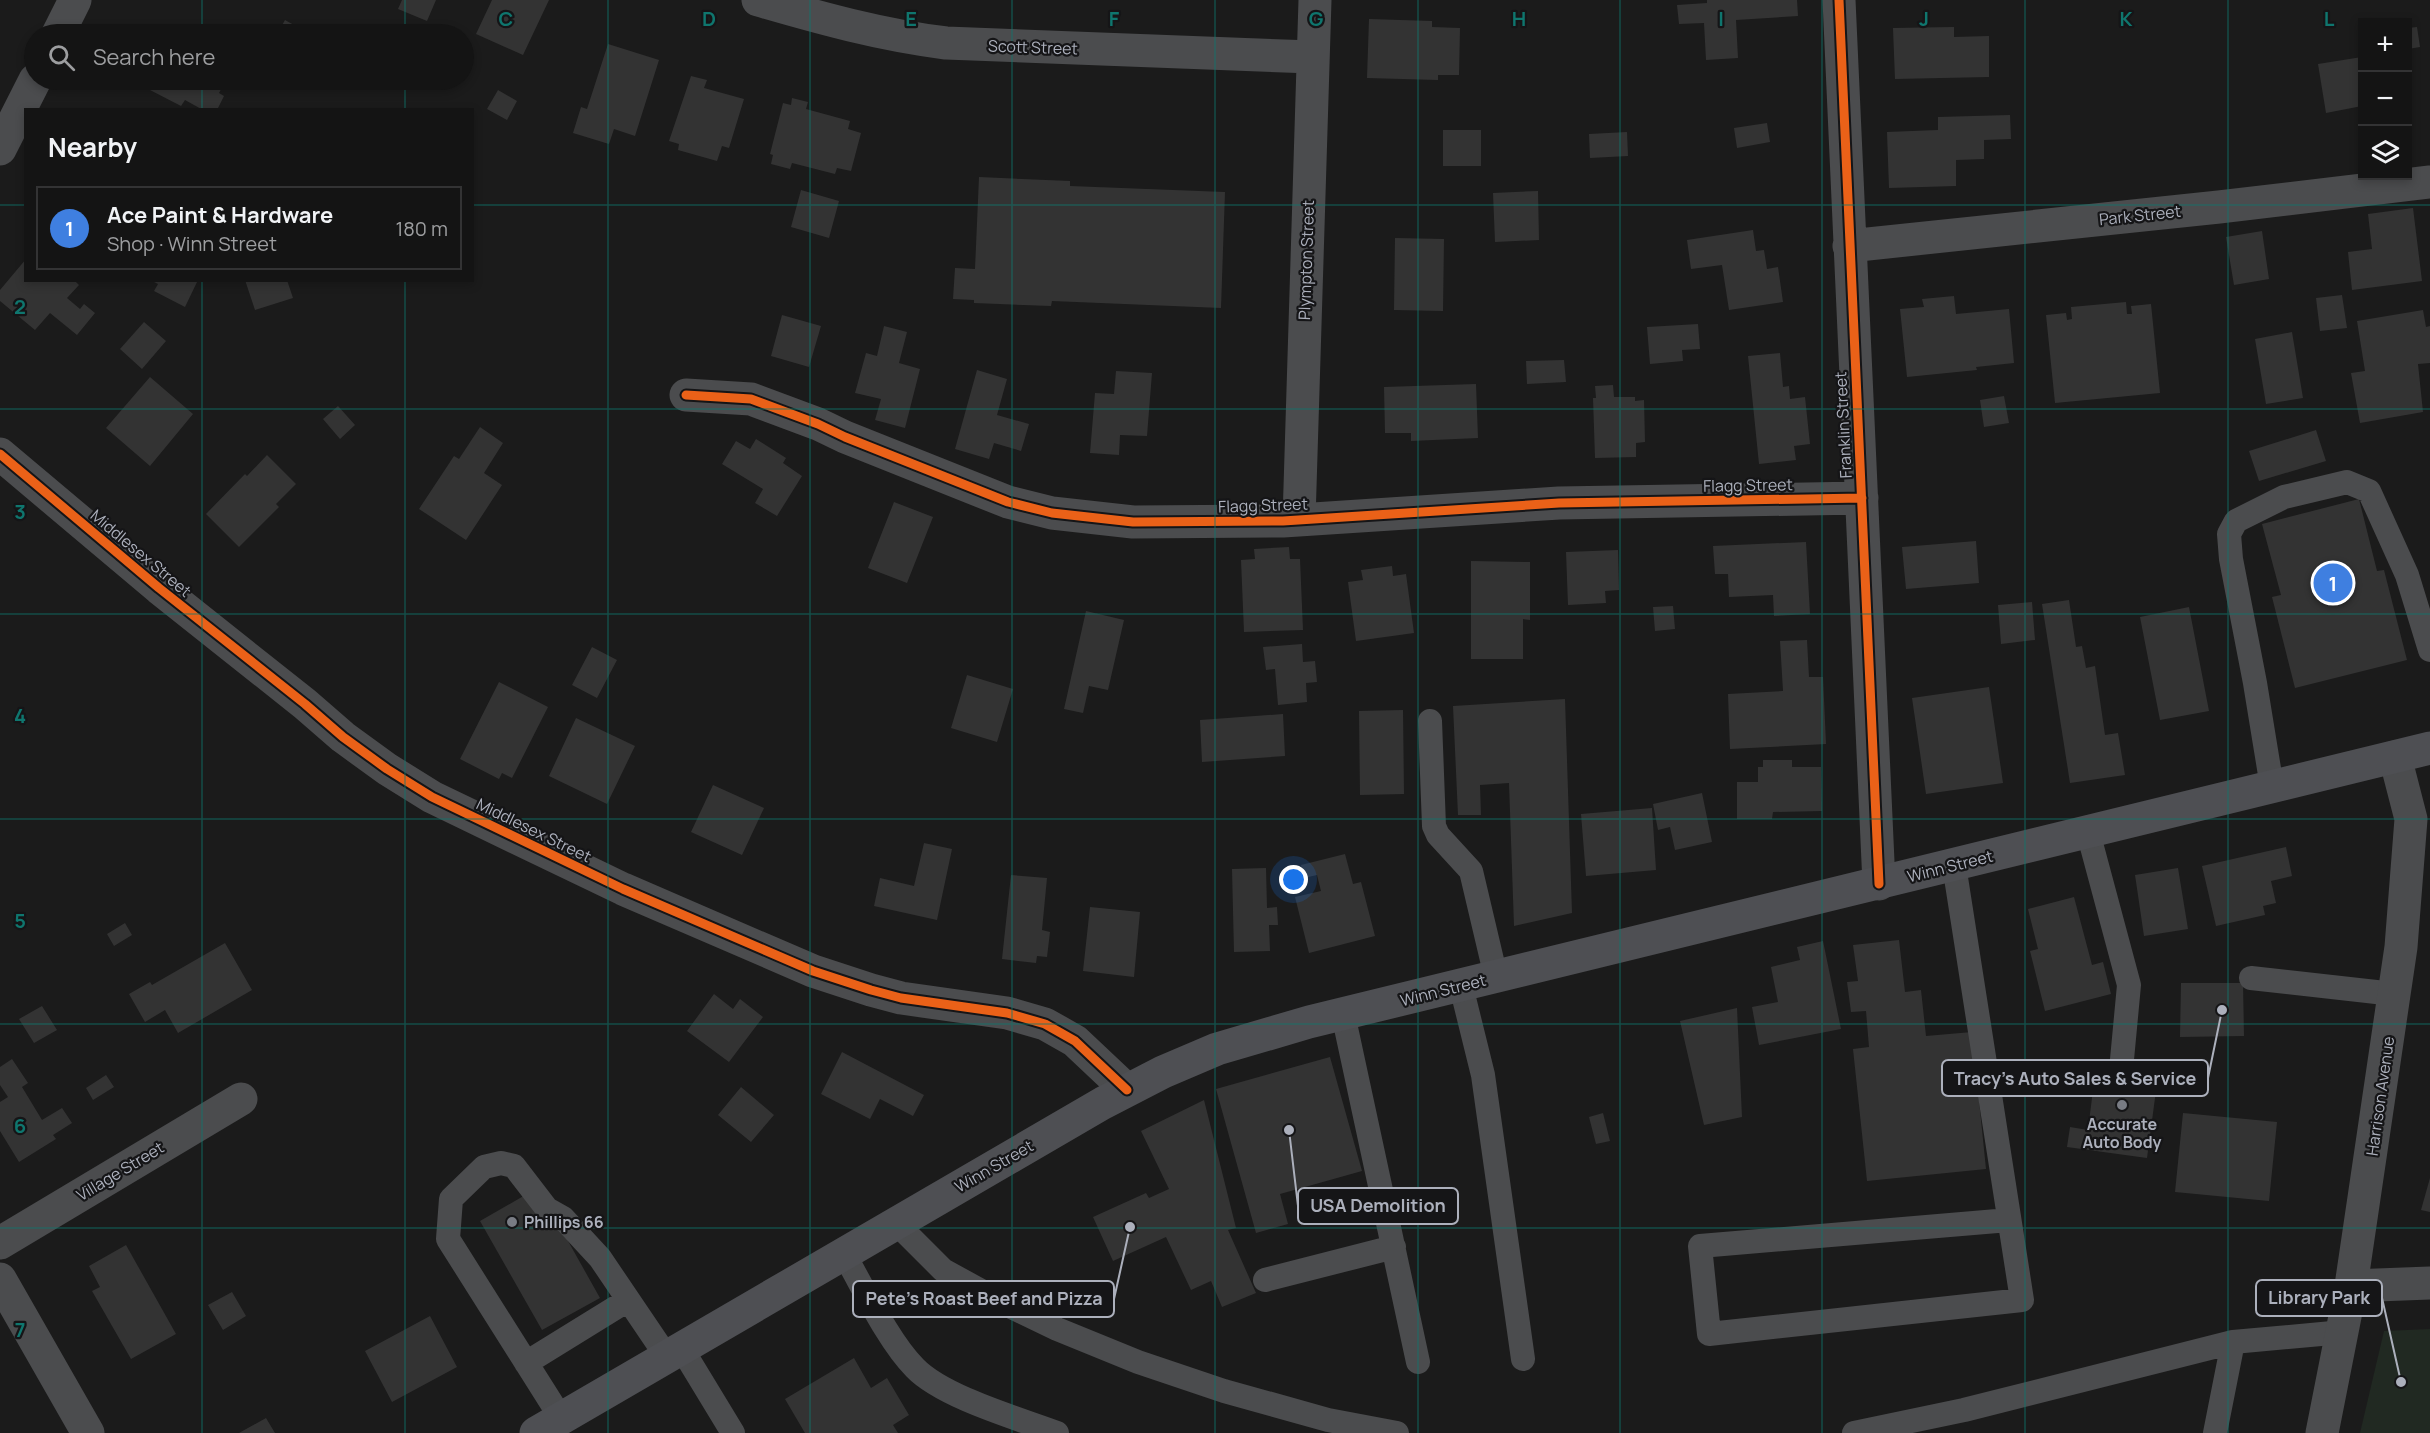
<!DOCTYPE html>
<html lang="en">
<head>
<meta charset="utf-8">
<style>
	:root { --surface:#141414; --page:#212122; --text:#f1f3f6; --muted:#9d9ea0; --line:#333334; --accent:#797c84 }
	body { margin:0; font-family:Manrope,sans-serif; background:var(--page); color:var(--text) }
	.controls { position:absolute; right:18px; top:18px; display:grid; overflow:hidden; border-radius:0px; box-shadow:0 3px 9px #0003 }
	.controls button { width:54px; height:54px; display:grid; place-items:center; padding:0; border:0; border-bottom:2px solid var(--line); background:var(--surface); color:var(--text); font:30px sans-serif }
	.you { position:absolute; left:1294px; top:880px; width:21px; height:21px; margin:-15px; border:4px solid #fff; border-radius:50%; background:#1a73e8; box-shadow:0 0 0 9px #1a73e833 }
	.badge { display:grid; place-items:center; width:39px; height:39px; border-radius:50%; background:var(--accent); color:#fff; font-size:20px; font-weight:700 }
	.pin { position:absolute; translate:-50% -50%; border:3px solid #fff; box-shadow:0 2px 6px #0006 }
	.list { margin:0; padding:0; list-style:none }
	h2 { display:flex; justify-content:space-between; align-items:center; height:78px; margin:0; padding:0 24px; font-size:26px }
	h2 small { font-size:20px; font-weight:400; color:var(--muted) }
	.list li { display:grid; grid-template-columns:39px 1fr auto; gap:18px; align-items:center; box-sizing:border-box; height:84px; margin:0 12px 12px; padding:0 12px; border:2px solid var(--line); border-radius:0px }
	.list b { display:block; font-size:22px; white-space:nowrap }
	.list p { margin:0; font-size:20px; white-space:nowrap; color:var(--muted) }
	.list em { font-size:20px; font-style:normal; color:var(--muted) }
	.icon { flex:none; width:33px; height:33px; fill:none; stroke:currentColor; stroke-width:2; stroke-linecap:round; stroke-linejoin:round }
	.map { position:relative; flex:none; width:2430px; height:1433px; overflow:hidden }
	.search { position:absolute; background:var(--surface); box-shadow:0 3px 9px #0003; left:24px; top:24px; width:450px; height:66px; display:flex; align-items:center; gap:15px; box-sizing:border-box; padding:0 21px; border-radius:33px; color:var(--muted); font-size:22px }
	.panel { position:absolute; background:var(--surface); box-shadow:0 3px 9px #0003; left:24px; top:108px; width:450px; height:174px; border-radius:0px }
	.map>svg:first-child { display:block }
	.green { fill:#212922 }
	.building { fill:#333 }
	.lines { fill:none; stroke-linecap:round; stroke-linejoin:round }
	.service { stroke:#4b4c4e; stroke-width:24 }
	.minor { stroke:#4b4c4e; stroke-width:33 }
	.secondary { stroke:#4e4f53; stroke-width:33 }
	.cycleway-casing { stroke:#151517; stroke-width:13 }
	.cycleway { stroke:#ea6118; stroke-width:9 }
	.grid { fill:none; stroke:#0f766e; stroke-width:1.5; stroke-opacity:0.55 }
	.poi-dot { fill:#797c84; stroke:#151517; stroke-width:2 }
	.labels { text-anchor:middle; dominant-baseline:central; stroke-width:4.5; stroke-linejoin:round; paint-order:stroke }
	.street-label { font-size:16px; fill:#acb0bc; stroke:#151517 }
	.poi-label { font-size:16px; font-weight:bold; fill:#acb0bc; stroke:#151517 }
	.grid-label { font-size:20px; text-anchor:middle; font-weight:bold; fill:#0f766e; stroke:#151517; stroke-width:4.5; stroke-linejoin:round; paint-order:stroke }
	.leader { fill:none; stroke:#acb0bc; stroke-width:2 }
	.callout-dot { fill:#acb0bc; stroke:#151517; stroke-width:2 }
	.callout { fill:#151517; stroke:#acb0bc; stroke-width:2 }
	.callout-label { font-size:18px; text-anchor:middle; font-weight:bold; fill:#acb0bc }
</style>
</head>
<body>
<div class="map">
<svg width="2430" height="1433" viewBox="0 0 2430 1433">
	<rect width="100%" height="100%" fill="#1b1b1b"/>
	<path class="green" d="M 2430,1329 L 2430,1433 L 2360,1433 L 2384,1331 Z"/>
	<path class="building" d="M 402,0 L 436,0 L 427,21 L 398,9 Z
		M 492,0 L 549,0 L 523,55 L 476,34 Z
		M 1707,0 L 1797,0 L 1798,16 L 1736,20 L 1738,58 L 1706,60 L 1704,23 L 1679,24 L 1677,5 L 1707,3 Z
		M 1369,19 L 1432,21 L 1432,27 L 1460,28 L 1459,75 L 1438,75 L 1438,80 L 1367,78 Z
		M 285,20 L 310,34 L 277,34 Z
		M 1954,27 L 1954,37 L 1989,36 L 1989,77 L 1895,79 L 1893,28 Z
		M 2417,27 L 2420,47 L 2408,49 L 2408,28 Z
		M 608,44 L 659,60 L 635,136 L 614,129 L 609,144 L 573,133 L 581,107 L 587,109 Z
		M 2362,57 L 2362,106 L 2326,113 L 2318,64 Z
		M 691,76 L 707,80 L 704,88 L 744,99 L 729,148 L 722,146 L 717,161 L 678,150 L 679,144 L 669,141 Z
		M 155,80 L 226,80 L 219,93 L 224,96 L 217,110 L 203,110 L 185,100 L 181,106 L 150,90 Z
		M 498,90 L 517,101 L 507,120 L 487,109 Z
		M 792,98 L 808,102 L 806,109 L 850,121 L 848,129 L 861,133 L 851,171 L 837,168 L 835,174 L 792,163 L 790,169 L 771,164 L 773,155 L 770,154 L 783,103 L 791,105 Z
		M 2010,115 L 2011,139 L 1984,140 L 1984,159 L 1956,160 L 1956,186 L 1889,188 L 1887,132 L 1938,130 L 1938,117 Z
		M 1767,123 L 1770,142 L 1737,148 L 1734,128 Z
		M 1443,130 L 1481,130 L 1481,166 L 1443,166 Z
		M 1627,132 L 1628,156 L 1590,158 L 1589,134 Z
		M 979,177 L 1070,181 L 1070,186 L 1225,192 L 1221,308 L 1052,301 L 1051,306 L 974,303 L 974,300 L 953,299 L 955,268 L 975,269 Z
		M 801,190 L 839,201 L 829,238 L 791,227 Z
		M 1538,191 L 1539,240 L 1495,242 L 1493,193 Z
		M 2413,208 L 2422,281 L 2352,290 L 2348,252 L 2372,249 L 2368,214 Z
		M 1753,230 L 1756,251 L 1764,250 L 1767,269 L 1778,267 L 1783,302 L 1729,310 L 1722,265 L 1691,269 L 1687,240 Z
		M 2262,231 L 2269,279 L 2234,285 L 2226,237 Z
		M 1395,238 L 1444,239 L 1443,311 L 1394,310 Z
		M 26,259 L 26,280 L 74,280 L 79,285 L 67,298 L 80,309 L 84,304 L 95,313 L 77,335 L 50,313 L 35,330 L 0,301 L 0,290 Z
		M 150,280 L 198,280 L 185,307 L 154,291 L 158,284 Z
		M 245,280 L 287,280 L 293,298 L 255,310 Z
		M 2342,295 L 2347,328 L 2320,331 L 2316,298 Z
		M 1954,296 L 1956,314 L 2009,309 L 2014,363 L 1976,367 L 1977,370 L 1907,377 L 1900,309 L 1924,307 L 1922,299 Z
		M 2126,302 L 2127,314 L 2132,314 L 2131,306 L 2151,304 L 2160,393 L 2055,403 L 2046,315 L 2066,313 L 2067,320 L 2072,319 L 2071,307 Z
		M 2423,310 L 2426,327 L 2430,326 L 2430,363 L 2418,364 L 2423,412 L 2360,423 L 2351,373 L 2365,371 L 2357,321 Z
		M 782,315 L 821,326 L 809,367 L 771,356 Z
		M 144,322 L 166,341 L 142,369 L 120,349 Z
		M 1698,324 L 1700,349 L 1682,350 L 1683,361 L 1650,364 L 1647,327 Z
		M 884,326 L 907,332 L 899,363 L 920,369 L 905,428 L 875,420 L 881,399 L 855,393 L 866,353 L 877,356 Z
		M 2292,332 L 2303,398 L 2266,404 L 2255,339 Z
		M 1780,353 L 1783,387 L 1789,386 L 1790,399 L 1805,397 L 1810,444 L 1794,446 L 1796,460 L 1759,464 L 1748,356 Z
		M 1564,360 L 1566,382 L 1527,384 L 1526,361 Z
		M 977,370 L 1007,379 L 997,415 L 1029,424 L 1021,451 L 994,443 L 989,459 L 955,449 Z
		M 1116,371 L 1152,373 L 1147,436 L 1120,435 L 1119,455 L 1090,453 L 1095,393 L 1114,394 Z
		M 150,377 L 193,414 L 150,466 L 106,428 Z
		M 1476,384 L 1478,438 L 1411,441 L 1411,433 L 1385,433 L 1384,387 Z
		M 1613,385 L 1614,397 L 1635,397 L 1635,401 L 1644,400 L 1645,442 L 1636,443 L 1636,457 L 1595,458 L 1593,398 L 1596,398 L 1595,386 Z
		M 2004,396 L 2009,423 L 1984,427 L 1980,400 Z
		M 338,406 L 355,425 L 340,439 L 323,419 Z
		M 480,427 L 503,443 L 484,473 L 502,485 L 466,540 L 419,509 L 454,456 L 459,459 Z
		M 2316,430 L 2326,461 L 2259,481 L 2249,451 Z
		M 756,439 L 786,458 L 783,463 L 802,476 L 777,516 L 755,503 L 763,489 L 722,464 L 736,441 L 750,449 Z
		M 267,455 L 296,484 L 276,504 L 279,507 L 239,547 L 206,514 L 245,474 L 247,476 Z
		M 2359,499 L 2377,571 L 2384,570 L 2407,660 L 2295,688 L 2272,597 L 2281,595 L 2262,524 Z
		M 894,502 L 933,517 L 907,583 L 868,568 Z
		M 1976,541 L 1979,583 L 1906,589 L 1902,547 Z
		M 1806,542 L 1810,614 L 1774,616 L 1773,595 L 1729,597 L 1728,574 L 1715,574 L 1713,546 Z
		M 1289,547 L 1290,559 L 1300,559 L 1303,630 L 1244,632 L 1241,560 L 1255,559 L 1254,549 Z
		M 1618,550 L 1619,590 L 1605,591 L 1606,603 L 1568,605 L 1566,552 Z
		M 1471,561 L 1530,562 L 1530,620 L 1523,619 L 1523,659 L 1471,659 Z
		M 1392,566 L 1393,576 L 1406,574 L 1414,633 L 1356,641 L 1348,582 L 1363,580 L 1361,570 Z
		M 2069,600 L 2076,647 L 2082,646 L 2086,668 L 2095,666 L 2105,735 L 2118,733 L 2125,775 L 2070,783 L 2042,604 Z
		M 2032,602 L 2035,640 L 2001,644 L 1998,605 Z
		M 1673,606 L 1675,629 L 1655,631 L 1653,607 Z
		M 2189,607 L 2209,711 L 2160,720 L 2140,617 Z
		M 1086,611 L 1124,620 L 1108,690 L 1089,686 L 1083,713 L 1064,709 Z
		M 1807,640 L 1809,677 L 1823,677 L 1826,744 L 1730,749 L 1728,694 L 1783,691 L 1780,641 Z
		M 1302,644 L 1303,662 L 1315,661 L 1317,682 L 1306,683 L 1307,702 L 1278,705 L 1275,669 L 1266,670 L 1263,647 Z
		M 592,647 L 617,660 L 597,698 L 572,685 Z
		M 967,675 L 1013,689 L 997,742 L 951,728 Z
		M 499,682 L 548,707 L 512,778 L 502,773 L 499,779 L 460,759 Z
		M 1989,687 L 2003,783 L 1926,794 L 1912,698 Z
		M 1565,699 L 1572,913 L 1514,926 L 1509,783 L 1480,785 L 1481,815 L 1458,815 L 1453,706 Z
		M 1403,710 L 1404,794 L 1360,795 L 1359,711 Z
		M 1283,714 L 1285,756 L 1202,762 L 1200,720 Z
		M 576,718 L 635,746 L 607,804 L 549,776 Z
		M 1763,760 L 1792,760 L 1792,767 L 1821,767 L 1822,811 L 1773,812 L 1772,819 L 1737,819 L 1737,782 L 1758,782 L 1758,767 L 1763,767 Z
		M 713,785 L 764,808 L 742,855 L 691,832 Z
		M 1702,793 L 1712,842 L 1675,850 L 1670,827 L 1658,830 L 1653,804 Z
		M 1652,808 L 1656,870 L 1586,876 L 1581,814 Z
		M 924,843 L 952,849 L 937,920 L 874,906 L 880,878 L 914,886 Z
		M 2286,847 L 2292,876 L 2271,881 L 2276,903 L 2263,906 L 2265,915 L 2216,926 L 2202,866 Z
		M 1345,854 L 1353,884 L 1361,882 L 1375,936 L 1309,953 L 1295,897 L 1321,891 L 1317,875 L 1304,878 L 1301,865 Z
		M 1266,868 L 1267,908 L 1277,907 L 1278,925 L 1269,925 L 1270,951 L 1234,952 L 1232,869 Z
		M 2178,868 L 2188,929 L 2144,936 L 2135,875 Z
		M 1011,875 L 1047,878 L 1042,930 L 1050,932 L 1047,957 L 1037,956 L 1036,963 L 1002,959 Z
		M 2074,897 L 2092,965 L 2103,962 L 2111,994 L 2045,1011 L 2030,951 L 2038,949 L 2028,909 Z
		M 1090,907 L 1140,912 L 1134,977 L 1083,971 Z
		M 125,923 L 132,935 L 114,946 L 107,934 Z
		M 1899,940 L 1905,992 L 1921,990 L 1926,1036 L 1972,1032 L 1986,1169 L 1867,1181 L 1853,1049 L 1869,1047 L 1866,1011 L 1851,1012 L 1847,982 L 1858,981 L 1853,945 Z
		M 1823,941 L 1841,1029 L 1759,1045 L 1752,1007 L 1778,1002 L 1771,967 L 1800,960 L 1797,947 Z
		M 225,943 L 252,990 L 178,1033 L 165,1010 L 145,1022 L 129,994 L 150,982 L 152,985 Z
		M 2181,983 L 2243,983 L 2244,1036 L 2180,1037 Z
		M 714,994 L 733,1009 L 740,999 L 763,1017 L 729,1062 L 687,1031 Z
		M 42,1006 L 57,1030 L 34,1043 L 19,1019 Z
		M 1737,1008 L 1742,1117 L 1704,1125 L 1680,1021 Z
		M 842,1052 L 924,1095 L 913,1116 L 880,1099 L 870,1119 L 821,1094 Z
		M 1330,1057 L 1362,1171 L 1280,1194 L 1288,1224 L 1256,1233 L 1216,1089 Z
		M 12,1059 L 28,1083 L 22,1087 L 42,1120 L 62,1108 L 72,1123 L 53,1135 L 56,1139 L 19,1162 L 0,1131 L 0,1102 L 8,1097 L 0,1085 L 0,1067 Z
		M 2095,1074 L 2157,1083 L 2147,1158 L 2067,1147 L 2070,1127 L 2088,1130 Z
		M 106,1075 L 114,1087 L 93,1100 L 86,1088 Z
		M 741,1087 L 774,1115 L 751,1142 L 718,1115 Z
		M 1204,1100 L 1236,1228 L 1228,1230 L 1256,1293 L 1222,1307 L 1211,1281 L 1191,1290 L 1166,1237 L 1113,1261 L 1093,1217 L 1146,1193 L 1149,1198 L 1169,1189 L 1141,1131 Z
		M 1603,1113 L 1610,1141 L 1596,1144 L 1589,1117 Z
		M 2183,1113 L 2277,1122 L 2269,1201 L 2175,1192 Z
		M 2430,1178 L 2430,1212 L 2421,1210 Z
		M 527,1194 L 543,1222 L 554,1216 L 600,1298 L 542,1330 L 480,1221 Z
		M 126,1245 L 176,1334 L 131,1359 L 92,1291 L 100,1287 L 89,1266 Z
		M 232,1292 L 246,1316 L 223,1330 L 208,1305 Z
		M 430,1316 L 457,1367 L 392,1402 L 365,1351 Z
		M 854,1358 L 871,1388 L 887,1378 L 909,1415 L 893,1425 L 898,1433 L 805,1433 L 785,1399 Z
		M 266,1418 L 275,1433 L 239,1433 Z"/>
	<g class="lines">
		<path class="service" d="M 1430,721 L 1434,826 L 1438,835 L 1471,871 L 1496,977
			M 2272,787 L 2255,683 L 2231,559 L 2229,534 L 2236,521 L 2284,497 L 2347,482 L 2369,491 L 2407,575 L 2430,650
			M 2088,832 L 2129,985 L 2121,1070
			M 1954,865 L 2022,1300 L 1709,1334 L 1700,1246 L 2009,1220
			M 2251,978 L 2394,994
			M 1461,986 L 1483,1075 L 1523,1359
			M 1343,1014 L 1418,1362
			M 896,1223 L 943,1270 L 1005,1304 L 1057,1329 L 1138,1362 L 1224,1391 L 1328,1420 L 1397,1433
			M 844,1254 C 863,1287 888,1341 915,1368 C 943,1397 1017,1418 1057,1433
			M 1265,1280 L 1394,1247
			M 682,1349 L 733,1433
			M 526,1363 L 628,1300
			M 561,1418 L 448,1239 L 451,1199 L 484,1167 L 501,1163 L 514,1166 L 547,1209 L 563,1218 L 600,1258 L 667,1357
			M 1854,1433 L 1964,1410 L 2233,1342 L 2343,1332
			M 2215,1433 L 2233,1342"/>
		<path class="minor" d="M 758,0 C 820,18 881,35 946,43 L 1312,57
			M 1839,0 L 1879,884
			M 58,34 L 75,0
			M 0,149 L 35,80
			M 1849,246 L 2219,207 L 2430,182
			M 686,395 L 751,399 L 818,424 L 845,437 L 1008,502 L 1052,513 L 1133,522 L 1283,521 L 1559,503 L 1862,498
			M 0,454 L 159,588 L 305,704 L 343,737 L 387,769 L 432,797 L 623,889 L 813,971 L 871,990 L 901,998 L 1007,1013 L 1045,1024 L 1075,1041 L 1127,1090
			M 1299,520 L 1315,0
			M 0,1243 L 241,1099
			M 0,1279 L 88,1433
			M 2351,1286 L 2430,1283
			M 2322,1433 L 2351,1286 L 2401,947 L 2411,819 L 2395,757"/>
		<path class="secondary" d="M 536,1433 L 1103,1103 L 1163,1072 L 1217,1049 L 1309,1022 L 2430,748"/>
		<g class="cycleway-casing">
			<path id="cycleway" d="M 1839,0 L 1879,884
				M 686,395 L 751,399 L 818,424 L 845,437 L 1008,502 L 1052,513 L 1133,522 L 1283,521 L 1559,503 L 1862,498
				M 0,454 L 159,588 L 305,704 L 343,737 L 387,769 L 432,797 L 623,889 L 813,971 L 871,990 L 901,998 L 1007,1013 L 1045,1024 L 1075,1041 L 1127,1090"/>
		</g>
		<use href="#cycleway" class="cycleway"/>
	</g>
	<path class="grid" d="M 202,0 L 202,34M 405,0 L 405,34M 608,0 L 608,1433M 810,0 L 810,1433M 1012,0 L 1012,1433M 1215,0 L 1215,1433M 1418,0 L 1418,1433M 1620,0 L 1620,1433M 1822,0 L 1822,1433M 2025,0 L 2025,1433M 2228,0 L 2228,1433M 202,80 L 202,110M 405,80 L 405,110M 0,205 L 26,205M 472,205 L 2430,205M 202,280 L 202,1433M 405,280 L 405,1433M 0,409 L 2430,409M 0,614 L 2430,614M 0,819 L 2430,819M 0,1024 L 2430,1024M 0,1228 L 2430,1228"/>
	<g class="poi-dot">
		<circle cx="2122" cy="1105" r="6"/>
		<circle cx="512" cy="1222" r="6"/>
	</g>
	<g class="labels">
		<g class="street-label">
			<text transform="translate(1033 47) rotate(2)">Scott Street</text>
			<text transform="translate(2140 215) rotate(-6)">Park Street</text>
			<text transform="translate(1306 260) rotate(-88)">Plympton Street</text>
			<text transform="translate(1843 425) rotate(-93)">Franklin Street</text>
			<text transform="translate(1748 485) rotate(-1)">Flagg Street</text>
			<text transform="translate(1263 505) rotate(-2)">Flagg Street</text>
			<text transform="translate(141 553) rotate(40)">Middlesex Street</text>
			<text transform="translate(534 830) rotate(26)">Middlesex Street</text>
			<text transform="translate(1950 866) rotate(-14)">Winn Street</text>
			<text transform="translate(1443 990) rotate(-14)">Winn Street</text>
			<text transform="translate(2380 1096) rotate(-82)">Harrison Avenue</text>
			<text transform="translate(994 1166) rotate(-30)">Winn Street</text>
			<text transform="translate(120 1171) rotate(-31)">Village Street</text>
		</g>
		<g class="poi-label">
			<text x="2122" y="1124">Accurate<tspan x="2122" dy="18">Auto Body</tspan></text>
			<text x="524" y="1222" text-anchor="start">Phillips 66</text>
		</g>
	</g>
	<g class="grid-label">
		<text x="506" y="26">C</text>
		<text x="709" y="26">D</text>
		<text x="911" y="26">E</text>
		<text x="1114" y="26">F</text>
		<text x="1316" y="26">G</text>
		<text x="1519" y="26">H</text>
		<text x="1721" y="26">I</text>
		<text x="1924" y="26">J</text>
		<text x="2126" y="26">K</text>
		<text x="2329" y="26">L</text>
		<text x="20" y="314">2</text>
		<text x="20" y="519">3</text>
		<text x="20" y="723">4</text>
		<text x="20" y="928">5</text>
		<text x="20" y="1133">6</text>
		<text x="20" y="1337">7</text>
	</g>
	<path class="leader" d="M2222 1010L2208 1078M1289 1130L1298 1206M2401 1382L2382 1298M1130 1227L1114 1299"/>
	<g class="callout-dot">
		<circle cx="2222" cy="1010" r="6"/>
		<circle cx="1289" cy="1130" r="6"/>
		<circle cx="2401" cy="1382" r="6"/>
		<circle cx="1130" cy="1227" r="6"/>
	</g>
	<g class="callout">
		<rect x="1942" y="1060" width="266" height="36" rx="6"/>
		<rect x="1298" y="1188" width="160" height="36" rx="6"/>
		<rect x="2256" y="1280" width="126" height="36" rx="6"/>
		<rect x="853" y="1281" width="261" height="36" rx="6"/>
	</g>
	<g class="callout-label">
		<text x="2075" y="1085">Tracy's Auto Sales &amp; Service</text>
		<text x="1378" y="1212">USA Demolition</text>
		<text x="2319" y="1304">Library Park</text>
		<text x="984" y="1305">Pete's Roast Beef and Pizza</text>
	</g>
</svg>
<div class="controls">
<button>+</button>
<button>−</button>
<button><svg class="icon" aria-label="layers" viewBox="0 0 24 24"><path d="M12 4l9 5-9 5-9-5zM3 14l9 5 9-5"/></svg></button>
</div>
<div class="you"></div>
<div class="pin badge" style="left:2333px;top:583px;background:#3f7fe0">1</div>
<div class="search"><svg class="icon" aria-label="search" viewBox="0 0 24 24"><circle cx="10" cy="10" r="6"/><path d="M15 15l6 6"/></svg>Search here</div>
<section class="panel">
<h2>Nearby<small></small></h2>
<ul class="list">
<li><span class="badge" style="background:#3f7fe0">1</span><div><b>Ace Paint &amp; Hardware</b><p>Shop · Winn Street</p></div><em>180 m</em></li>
</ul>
</section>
</div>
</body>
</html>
